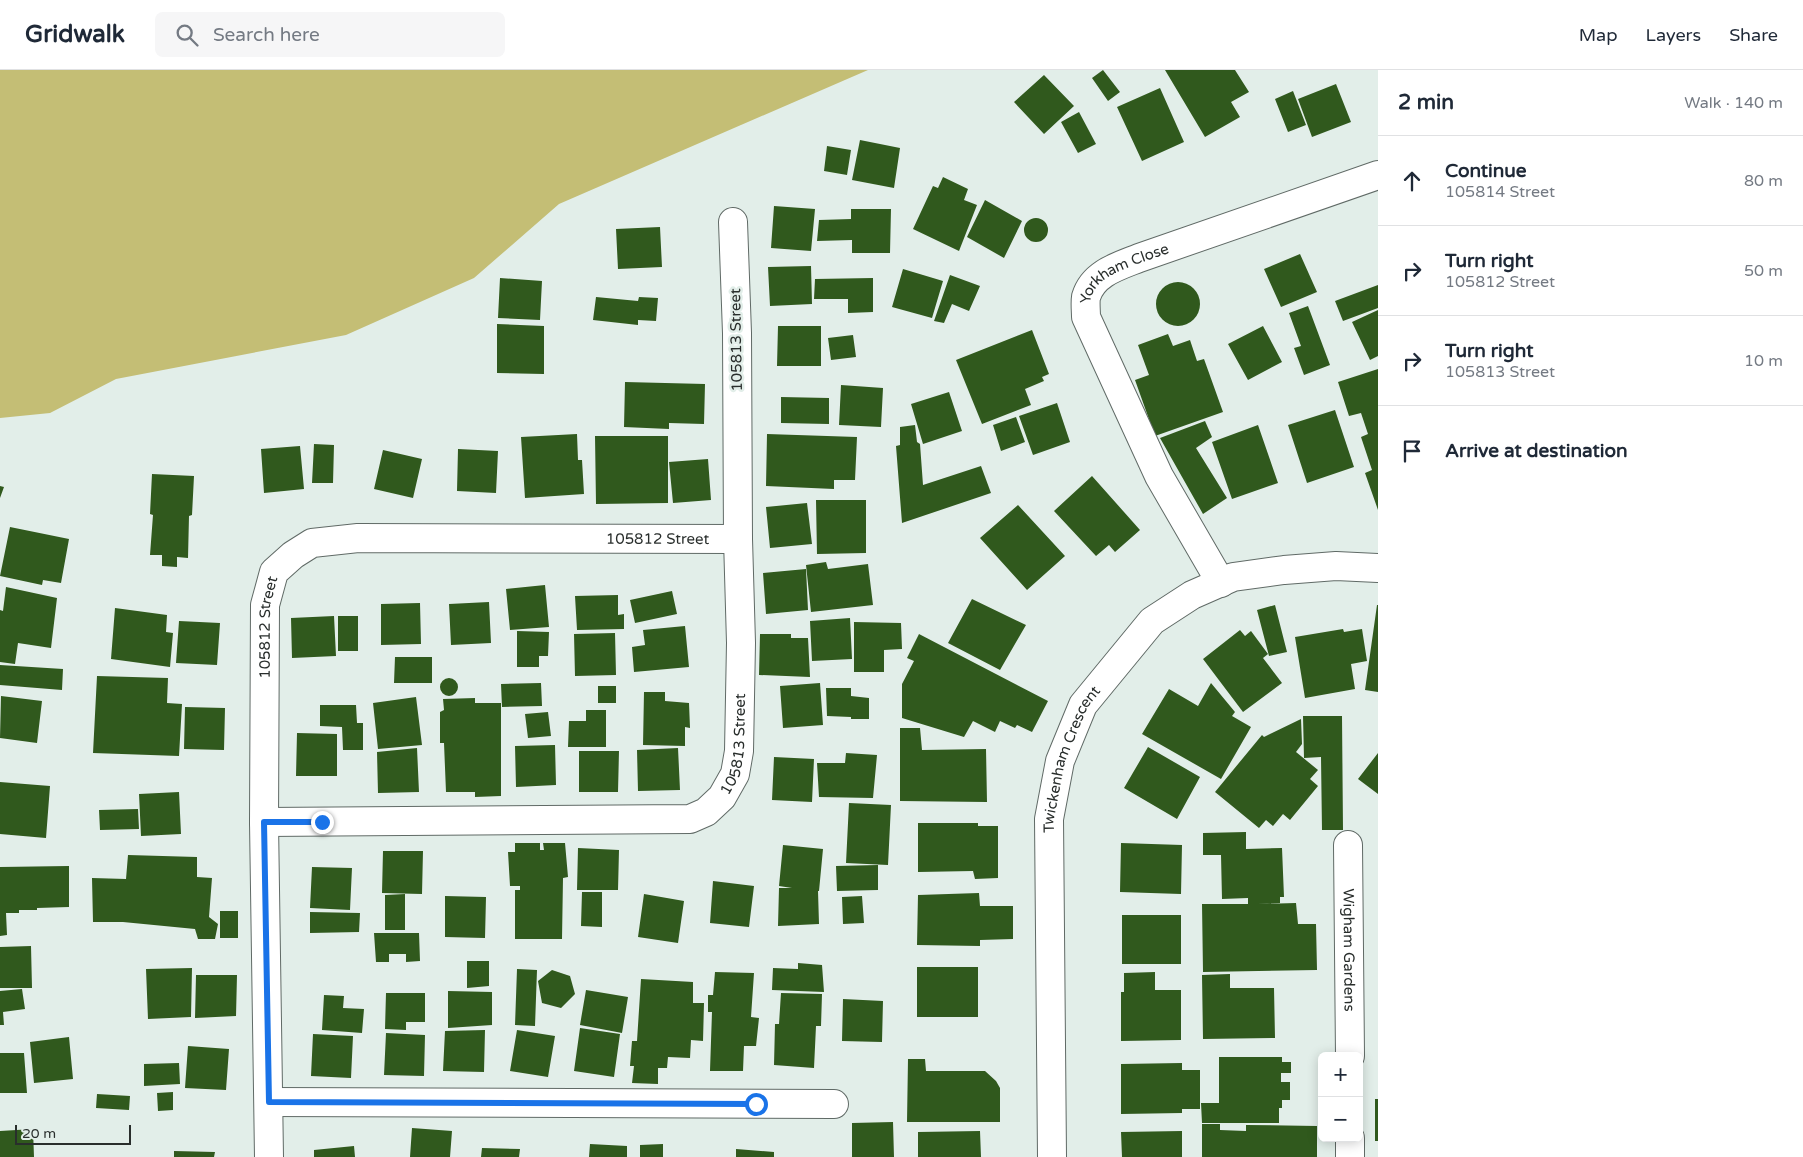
<!DOCTYPE html>
<html lang="en">
<head>
<meta charset="utf-8">
<style>
	:root { --surface:#fff; --page:#f6f6f7; --text:#1f2937; --muted:#747a83; --line:#e0e1e3 }
	body { margin:0; font-family:"Varela Round",sans-serif; background:var(--page); color:var(--text) }
	.controls { position:absolute; right:15px; bottom:15px; display:grid; overflow:hidden; border-radius:8px; box-shadow:0 2px 12px #0003 }
	.controls button { width:45px; height:45px; display:grid; place-items:center; padding:0; border:0; border-bottom:1px solid var(--line); background:var(--surface); color:var(--text); font:25px sans-serif }
	.scale { position:absolute; left:15px; bottom:12px; width:116px; box-sizing:border-box; padding-left:5px; border:2px solid #292e2c; border-top:0; font-size:14px; line-height:18px; white-space:nowrap; color:#292e2c; -webkit-text-stroke:4px #e2eee9; paint-order:stroke }
	.stop { position:absolute; width:15px; height:15px; margin:-11px; border:4px solid #1a73e8; border-radius:50%; background:#fff }
	.stop.end { background:#1a73e8; border-color:#fff; box-shadow:0 1px 5px #0008 }
	.list { margin:0; padding:0; list-style:none }
	h2 { display:flex; justify-content:space-between; align-items:center; height:65px; margin:0; padding:0 20px; font-size:21px }
	h2 small { font-size:16px; font-weight:400; color:var(--muted) }
	.list li { display:grid; grid-template-columns:32px 1fr auto; gap:15px; align-items:center; box-sizing:border-box; height:90px; padding:0 20px; border-top:1px solid var(--line) }
	.list b { display:block; font-size:19px; white-space:nowrap }
	.list p { margin:0; font-size:16px; white-space:nowrap; color:var(--muted) }
	.list em { font-size:16px; font-style:normal; color:var(--muted) }
	.icon { flex:none; width:28px; height:28px; fill:none; stroke:currentColor; stroke-width:2; stroke-linecap:round; stroke-linejoin:round }
	.map { position:relative; flex:none; width:1378px; height:1087px; overflow:hidden }
	header { display:flex; align-items:center; gap:30px; box-sizing:border-box; height:70px; padding:0 25px; background:var(--surface); border-bottom:1px solid var(--line) }
	header strong { font-size:24px }
	nav { display:flex; gap:28px; margin-inline-start:auto; font-size:18px }
	.search { width:350px; height:45px; background:var(--page); display:flex; align-items:center; gap:12px; box-sizing:border-box; padding:0 18px; border-radius:8px; color:var(--muted); font-size:19px }
	main { display:flex }
	aside { flex:1; background:var(--surface) }
	.map>svg:first-child { display:block }
	.green { fill:#c4be75 }
	.building { fill:#30591d }
	.lines { fill:none; stroke-linecap:round; stroke-linejoin:round }
	.minor-casing { stroke:#606a66; stroke-width:30 }
	.minor { stroke:#fff; stroke-width:28 }
	.route { stroke:#1a73e8; stroke-width:6 }
	.labels { text-anchor:middle; dominant-baseline:central; stroke-width:5; stroke-linejoin:round; paint-order:stroke }
	.street-label { font-size:15px; fill:#292e2c; stroke:#e2eee9 }
</style>
</head>
<body>
<header>
<strong>Gridwalk</strong>
<div class="search"><svg class="icon" aria-label="search" viewBox="0 0 24 24"><circle cx="10" cy="10" r="6"/><path d="M15 15l6 6"/></svg>Search here</div>
<nav><a>Map</a><a>Layers</a><a>Share</a></nav>
</header>
<main>
<div class="map">
<svg width="1378" height="1087" viewBox="0 0 1378 1087">
	<rect width="100%" height="100%" fill="#e2eee9"/>
	<path class="green" d="M 0,0 L 868,0 L 559,134 L 474,208 L 346,265 L 116,309 L 50,343 L 0,348 Z"/>
	<path class="building" d="M 1103,0 L 1120,22 L 1108,31 L 1092,8 Z
		M 1165,0 L 1235,0 L 1249,22 L 1231,32 L 1240,47 L 1205,67 Z
		M 1044,5 L 1074,36 L 1044,64 L 1014,32 Z
		M 1336,14 L 1351,52 L 1312,67 L 1298,29 Z
		M 1160,18 L 1184,72 L 1142,91 L 1117,37 Z
		M 1293,21 L 1306,55 L 1288,62 L 1275,29 Z
		M 1079,42 L 1096,74 L 1078,83 L 1061,52 Z
		M 860,70 L 900,78 L 894,118 L 852,110 Z
		M 827,76 L 851,80 L 847,105 L 824,101 Z
		M 943,107 L 968,119 L 964,130 L 977,135 L 959,181 L 913,159 L 933,116 L 938,118 Z
		M 985,130 L 1022,151 L 1004,188 L 967,167 Z
		M 774,136 L 815,139 L 811,181 L 771,178 Z
		M 851,139 L 891,139 L 890,183 L 852,183 L 852,170 L 817,171 L 819,150 L 851,149 Z
		M1024 160a12 12 0 1 1 24 0a12 12 0 1 1-24 0Z
		M 660,157 L 662,197 L 618,199 L 616,159 Z
		M 1300,184 L 1317,222 L 1281,237 L 1264,199 Z
		M 811,196 L 812,234 L 770,236 L 768,197 Z
		M 903,199 L 943,211 L 932,248 L 892,237 Z
		M 950,205 L 980,216 L 969,241 L 952,234 L 944,253 L 934,251 Z
		M 500,208 L 542,211 L 540,250 L 498,248 Z
		M 873,208 L 873,242 L 848,243 L 848,229 L 814,229 L 815,209 Z
		M1156 234a22 22 0 1 1 44 0a22 22 0 1 1-44 0Z
		M 1378,215 L 1378,238 L 1343,251 L 1335,231 Z
		M 596,227 L 638,231 L 639,227 L 658,228 L 656,251 L 638,250 L 638,255 L 593,250 Z
		M 1308,236 L 1330,295 L 1304,305 L 1294,278 L 1301,276 L 1289,243 Z
		M 1378,240 L 1378,286 L 1370,290 L 1352,252 Z
		M 497,254 L 544,256 L 544,304 L 497,303 Z
		M 778,256 L 821,256 L 821,296 L 777,296 Z
		M 1263,256 L 1282,292 L 1248,310 L 1228,274 Z
		M 1032,260 L 1049,304 L 1042,307 L 1044,311 L 1025,319 L 1031,335 L 982,354 L 956,290 Z
		M 1168,264 L 1173,276 L 1190,270 L 1197,291 L 1204,289 L 1223,342 L 1155,366 L 1135,310 L 1149,305 L 1138,275 Z
		M 853,265 L 856,287 L 831,290 L 828,268 Z
		M 1378,299 L 1378,440 L 1365,403 L 1372,400 L 1361,367 L 1368,364 L 1361,343 L 1349,346 L 1338,312 Z
		M 625,312 L 705,314 L 704,354 L 669,353 L 669,359 L 624,357 Z
		M 841,315 L 883,318 L 881,357 L 839,355 Z
		M 949,322 L 962,361 L 923,374 L 911,334 Z
		M 781,327 L 829,328 L 829,354 L 781,353 Z
		M 1057,333 L 1070,372 L 1033,385 L 1019,346 Z
		M 1335,340 L 1354,397 L 1307,413 L 1288,355 Z
		M 1016,347 L 1025,372 L 1001,381 L 993,355 Z
		M 1205,351 L 1212,367 L 1196,378 L 1227,428 L 1203,444 L 1160,368 Z
		M 915,355 L 917,372 L 920,374 L 923,415 L 981,396 L 991,423 L 902,453 L 896,376 L 900,375 L 900,357 Z
		M 1258,355 L 1278,413 L 1232,429 L 1212,372 Z
		M 577,364 L 578,390 L 582,390 L 584,424 L 525,428 L 521,367 Z
		M 767,364 L 857,367 L 855,410 L 834,410 L 834,419 L 766,416 Z
		M 595,366 L 668,366 L 668,433 L 596,434 Z
		M 314,374 L 334,375 L 333,413 L 312,413 Z
		M 300,376 L 304,419 L 264,423 L 261,379 Z
		M 458,379 L 498,381 L 496,423 L 457,421 Z
		M 383,380 L 422,389 L 413,428 L 374,419 Z
		M 708,389 L 711,430 L 673,433 L 669,392 Z
		M 152,404 L 194,406 L 192,445 L 189,446 L 188,488 L 177,487 L 177,497 L 162,496 L 162,485 L 150,485 L 153,445 L 150,444 Z
		M 1092,406 L 1140,460 L 1115,482 L 1109,475 L 1096,486 L 1054,441 Z
		M 0,416 L 4,417 L 0,428 Z
		M 816,430 L 866,430 L 866,483 L 817,484 Z
		M 807,433 L 812,474 L 770,478 L 766,437 Z
		M 1018,435 L 1065,486 L 1027,520 L 980,468 Z
		M 10,457 L 69,469 L 61,513 L 43,510 L 42,515 L 0,506 Z
		M 826,492 L 828,499 L 868,494 L 873,535 L 811,542 L 806,495 Z
		M 806,499 L 808,540 L 766,544 L 763,503 Z
		M 545,515 L 549,557 L 510,560 L 506,519 Z
		M 6,517 L 57,528 L 51,578 L 18,573 L 15,594 L 0,592 L 0,540 L 3,541 Z
		M 672,521 L 677,544 L 635,553 L 630,530 Z
		M 618,525 L 618,545 L 624,544 L 624,559 L 577,560 L 575,526 Z
		M 972,529 L 1026,555 L 1000,600 L 948,573 Z
		M 489,532 L 491,573 L 451,575 L 449,534 Z
		M 420,533 L 421,574 L 381,575 L 381,534 Z
		M 1275,535 L 1287,582 L 1269,586 L 1257,540 Z
		M 1377,535 L 1378,535 L 1378,622 L 1365,620 Z
		M 115,538 L 167,545 L 166,562 L 173,563 L 170,597 L 111,589 Z
		M 334,546 L 336,586 L 292,588 L 291,548 Z
		M 338,546 L 358,546 L 358,581 L 338,581 Z
		M 850,548 L 852,589 L 812,591 L 810,551 Z
		M 179,551 L 220,553 L 217,595 L 176,593 Z
		M 854,552 L 901,553 L 902,579 L 884,580 L 884,602 L 854,602 Z
		M 685,556 L 689,597 L 634,602 L 632,577 L 645,575 L 643,560 Z
		M 1343,559 L 1344,562 L 1362,559 L 1367,591 L 1351,594 L 1355,619 L 1305,628 L 1295,567 Z
		M 1240,560 L 1245,566 L 1251,561 L 1268,584 L 1263,588 L 1282,613 L 1243,642 L 1203,589 Z
		M 517,561 L 549,562 L 548,586 L 539,586 L 539,597 L 517,597 Z
		M 615,563 L 616,605 L 575,606 L 574,564 Z
		M 760,564 L 791,564 L 791,568 L 808,568 L 810,607 L 759,605 Z
		M 919,564 L 1048,631 L 1032,662 L 1017,655 L 1015,658 L 1000,651 L 995,662 L 973,651 L 964,667 L 902,648 L 902,614 L 914,591 L 907,588 Z
		M 395,587 L 432,587 L 432,613 L 394,613 Z
		M 0,595 L 63,599 L 62,620 L 0,615 Z
		M 97,606 L 168,608 L 167,633 L 182,634 L 179,686 L 93,683 Z
		M440 617a9 9 0 1 1 18 0a9 9 0 1 1-18 0Z
		M 541,613 L 542,636 L 502,637 L 501,614 Z
		M 820,613 L 823,655 L 783,658 L 780,616 Z
		M 1211,613 L 1235,642 L 1232,646 L 1251,657 L 1221,709 L 1142,664 L 1169,619 L 1198,636 Z
		M 598,616 L 616,616 L 616,633 L 598,633 Z
		M 826,618 L 851,618 L 851,626 L 869,628 L 869,649 L 851,649 L 851,647 L 827,646 Z
		M 644,622 L 665,622 L 665,631 L 689,633 L 690,658 L 685,657 L 685,676 L 643,675 Z
		M 1,626 L 42,631 L 37,673 L 0,668 Z
		M 416,627 L 422,675 L 378,679 L 373,633 Z
		M 475,628 L 475,633 L 501,633 L 501,726 L 475,727 L 475,722 L 446,722 L 444,673 L 440,673 L 440,642 L 444,640 L 443,629 Z
		M 320,635 L 356,635 L 357,653 L 363,653 L 363,680 L 343,680 L 342,657 L 320,656 Z
		M 185,637 L 225,638 L 224,680 L 184,679 Z
		M 586,640 L 606,640 L 606,677 L 568,677 L 569,651 L 586,651 Z
		M 548,642 L 551,666 L 528,668 L 525,644 Z
		M 1303,646 L 1342,646 L 1343,760 L 1322,760 L 1321,687 L 1304,688 Z
		M 1301,649 L 1302,674 L 1296,682 L 1318,700 L 1310,709 L 1318,716 L 1290,750 L 1283,744 L 1273,756 L 1266,750 L 1259,758 L 1215,722 L 1262,665 L 1264,667 Z
		M 900,658 L 920,658 L 922,680 L 986,679 L 987,732 L 900,731 Z
		M 297,663 L 337,664 L 337,706 L 296,706 Z
		M 555,675 L 556,715 L 516,717 L 515,676 Z
		M 1148,677 L 1200,707 L 1177,749 L 1124,718 Z
		M 417,678 L 419,722 L 378,723 L 377,682 Z
		M 678,678 L 680,720 L 638,721 L 637,680 Z
		M 579,681 L 619,681 L 618,722 L 579,722 Z
		M 846,683 L 877,685 L 873,728 L 819,727 L 817,693 L 845,693 Z
		M 1378,683 L 1378,724 L 1358,709 Z
		M 774,687 L 814,689 L 812,732 L 772,730 Z
		M 0,712 L 50,716 L 46,768 L 0,764 Z
		M 179,722 L 181,764 L 141,766 L 139,724 Z
		M 849,733 L 891,735 L 888,795 L 846,793 Z
		M 138,739 L 139,759 L 100,760 L 99,740 Z
		M 918,753 L 978,753 L 978,756 L 998,756 L 998,808 L 975,809 L 973,801 L 918,802 Z
		M 1246,762 L 1246,779 L 1282,778 L 1284,827 L 1280,827 L 1280,833 L 1257,834 L 1296,833 L 1298,854 L 1316,854 L 1317,900 L 1203,902 L 1202,834 L 1248,834 L 1248,828 L 1222,829 L 1221,785 L 1203,785 L 1203,763 Z
		M 515,773 L 540,773 L 540,780 L 544,780 L 543,773 L 565,773 L 568,807 L 563,808 L 562,869 L 515,869 L 515,820 L 520,820 L 520,816 L 510,816 L 508,782 L 515,782 Z
		M 1121,773 L 1182,775 L 1181,824 L 1120,822 Z
		M 783,775 L 823,779 L 819,821 L 818,821 L 819,854 L 778,856 L 779,818 L 792,818 L 779,816 Z
		M 578,778 L 619,780 L 618,820 L 577,820 Z
		M 383,781 L 423,781 L 422,824 L 382,823 Z
		M 128,785 L 197,787 L 197,807 L 212,808 L 209,847 L 218,854 L 215,869 L 198,869 L 195,859 L 123,852 L 93,852 L 92,808 L 126,809 Z
		M 878,795 L 878,820 L 837,821 L 836,796 Z
		M 69,796 L 69,837 L 37,838 L 37,840 L 19,840 L 19,843 L 6,843 L 7,865 L 0,866 L 0,797 Z
		M 312,797 L 352,798 L 350,840 L 310,838 Z
		M 713,811 L 754,816 L 749,857 L 710,853 Z
		M 582,822 L 602,822 L 602,857 L 581,856 Z
		M 979,823 L 980,836 L 1013,836 L 1013,869 L 980,870 L 980,876 L 917,875 L 918,825 Z
		M 405,824 L 405,860 L 385,860 L 385,825 Z
		M 644,824 L 684,831 L 678,873 L 638,867 Z
		M 445,826 L 486,827 L 485,868 L 445,867 Z
		M 862,826 L 864,853 L 843,854 L 842,827 Z
		M 220,841 L 238,841 L 238,868 L 220,868 Z
		M 310,842 L 360,843 L 359,862 L 310,863 Z
		M 1122,845 L 1181,845 L 1181,894 L 1122,894 Z
		M 374,863 L 419,863 L 420,891 L 406,892 L 406,884 L 389,884 L 389,892 L 376,892 Z
		M 31,876 L 32,918 L 0,918 L 0,877 Z
		M 467,891 L 489,891 L 489,916 L 467,918 Z
		M 798,893 L 822,895 L 824,922 L 772,920 L 773,898 L 798,899 Z
		M 917,897 L 978,897 L 978,947 L 917,947 Z
		M 192,898 L 191,947 L 148,949 L 146,899 Z
		M 517,899 L 537,900 L 535,956 L 515,955 Z
		M 552,900 L 570,906 L 575,924 L 561,938 L 542,933 L 538,911 Z
		M 715,902 L 754,903 L 751,947 L 759,948 L 756,976 L 744,976 L 743,1001 L 710,1001 L 712,942 L 708,942 L 708,925 L 713,925 Z
		M 1155,902 L 1155,920 L 1181,920 L 1181,970 L 1121,971 L 1121,922 L 1124,922 L 1124,903 Z
		M 1230,904 L 1230,918 L 1274,918 L 1275,968 L 1203,969 L 1202,905 Z
		M 196,905 L 237,905 L 236,946 L 195,948 Z
		M 641,909 L 693,912 L 693,933 L 704,933 L 703,971 L 691,970 L 690,988 L 668,987 L 667,998 L 658,998 L 658,1014 L 632,1013 L 634,996 L 630,996 L 632,971 L 637,971 Z
		M 22,919 L 25,939 L 3,942 L 4,955 L 0,955 L 0,921 Z
		M 586,920 L 628,927 L 622,963 L 580,955 Z
		M 448,921 L 492,922 L 492,955 L 448,958 Z
		M 386,923 L 425,923 L 425,952 L 406,952 L 406,960 L 385,959 Z
		M 781,923 L 822,924 L 821,956 L 816,956 L 814,998 L 774,995 L 775,954 L 779,954 Z
		M 324,925 L 344,926 L 343,938 L 364,939 L 362,963 L 322,960 Z
		M 843,929 L 883,931 L 882,972 L 842,971 Z
		M 580,958 L 620,964 L 614,1007 L 574,1001 Z
		M 485,960 L 484,1002 L 443,1001 L 445,961 Z
		M 517,960 L 555,966 L 548,1007 L 510,1001 Z
		M 386,963 L 425,965 L 424,1006 L 384,1005 Z
		M 313,964 L 353,966 L 351,1008 L 311,1006 Z
		M 69,967 L 73,1009 L 34,1013 L 30,972 Z
		M 188,976 L 229,979 L 226,1020 L 185,1018 Z
		M 0,983 L 24,983 L 27,1023 L 0,1023 Z
		M 1219,987 L 1282,987 L 1282,992 L 1291,992 L 1291,1003 L 1281,1003 L 1281,1012 L 1290,1012 L 1290,1030 L 1282,1030 L 1282,1038 L 1279,1038 L 1279,1053 L 1202,1053 L 1201,1033 L 1219,1033 Z
		M 908,989 L 925,989 L 926,1001 L 985,1001 L 996,1011 L 1000,1018 L 1000,1052 L 907,1052 Z
		M 179,993 L 180,1014 L 144,1016 L 144,994 Z
		M 1182,993 L 1182,1000 L 1200,1000 L 1200,1039 L 1182,1039 L 1182,1043 L 1121,1044 L 1121,994 Z
		M 173,1022 L 173,1040 L 158,1041 L 157,1023 Z
		M 97,1024 L 130,1026 L 129,1040 L 96,1038 Z
		M 1375,1029 L 1378,1029 L 1378,1071 L 1375,1071 Z
		M 893,1052 L 894,1087 L 852,1087 L 852,1053 Z
		M 1202,1054 L 1220,1054 L 1220,1060 L 1246,1061 L 1246,1055 L 1317,1056 L 1317,1087 L 1202,1087 Z
		M 412,1058 L 452,1061 L 450,1087 L 410,1087 Z
		M 33,1059 L 34,1087 L 0,1087 L 0,1061 Z
		M 980,1061 L 981,1087 L 918,1087 L 918,1062 Z
		M 1182,1061 L 1182,1087 L 1122,1087 L 1121,1062 Z
		M 590,1074 L 627,1076 L 627,1087 L 589,1087 Z
		M 663,1074 L 663,1087 L 640,1087 L 640,1075 Z
		M 354,1076 L 355,1087 L 314,1087 L 314,1080 Z
		M 482,1078 L 520,1079 L 519,1087 L 481,1087 Z
		M 736,1079 L 774,1082 L 774,1087 L 736,1087 Z
		M 174,1081 L 215,1082 L 214,1087 L 174,1087 Z"/>
	<g class="lines">
		<g class="minor-casing">
			<g id="minor">
				<path id="s1" d="M 1221,513 L 1159,406 L 1086,247 C 1086,241 1085,233 1086,227 C 1093,203 1119,196 1139,188 L 1378,105"/>
				<path id="s2" d="M 264,752 L 690,749 L 706,742 L 722,727 L 735,704 L 739,681 L 741,573 L 738,469 L 737,263 L 733,152"/>
				<path id="s3" d="M 1348,775 L 1350,986"/>
				<path d="M 269,1032 L 834,1034"/>
				<path d="M 1350,1068 L 1350,1087"/>
				<path id="s4" d="M 269,1087 L 264,752 L 265,535 L 274,502 L 293,485 L 312,473 L 358,468 L 738,469"/>
				<path id="s5" d="M 1052,1087 L 1049,749 L 1060,691 L 1083,635 L 1152,551 L 1192,525 L 1233,507 L 1284,500 L 1336,496 L 1378,498"/>
			</g>
		</g>
		<use href="#minor" class="minor"/>
	</g>
	<g class="lines">
		<path class="route" d="M 322,752 L 264,752 L 269,1032 L 756,1034"/>
	</g>
	<g class="labels">
		<g class="street-label">
			<text stroke="none"><textPath href="#s1" startOffset="365">Yorkham Close</textPath></text>
			<text transform="translate(736 270) rotate(-91)">105813 Street</text>
			<text stroke="none"><textPath href="#s4" startOffset="980">105812 Street</textPath></text>
			<text stroke="none"><textPath href="#s4" startOffset="530">105812 Street</textPath></text>
			<text stroke="none"><textPath href="#s2" startOffset="521">105813 Street</textPath></text>
			<text stroke="none"><textPath href="#s5" startOffset="402">Twickenham Crescent</textPath></text>
			<text stroke="none"><textPath href="#s3" startOffset="105">Wigham Gardens</textPath></text>
		</g>
	</g>
</svg>
<div class="controls">
<button>+</button>
<button>−</button>
</div>
<div class="scale">20 m</div>
<div class="stop" style="left:756px;top:1034px"></div>
<div class="stop end" style="left:322px;top:752px"></div>
</div>
<aside>
<h2>2 min<small>Walk · 140 m</small></h2>
<ul class="list">
<li><svg class="icon" aria-label="ahead" viewBox="0 0 24 24"><path d="M12 20V5M6 11l6-6 6 6"/></svg><div><b>Continue</b><p>105814 Street</p></div><em>80 m</em></li>
<li><svg class="icon" aria-label="right" viewBox="0 0 24 24"><path d="M7 20v-9h11M14 6l5 5-5 5"/></svg><div><b>Turn right</b><p>105812 Street</p></div><em>50 m</em></li>
<li><svg class="icon" aria-label="right" viewBox="0 0 24 24"><path d="M7 20v-9h11M14 6l5 5-5 5"/></svg><div><b>Turn right</b><p>105813 Street</p></div><em>10 m</em></li>
<li><svg class="icon" aria-label="arrive" viewBox="0 0 24 24"><path d="M6 21V4h12l-3 4 3 4H6"/></svg><div><b>Arrive at destination</b></div></li>
</ul>
</aside>
</main>
</body>
</html>
